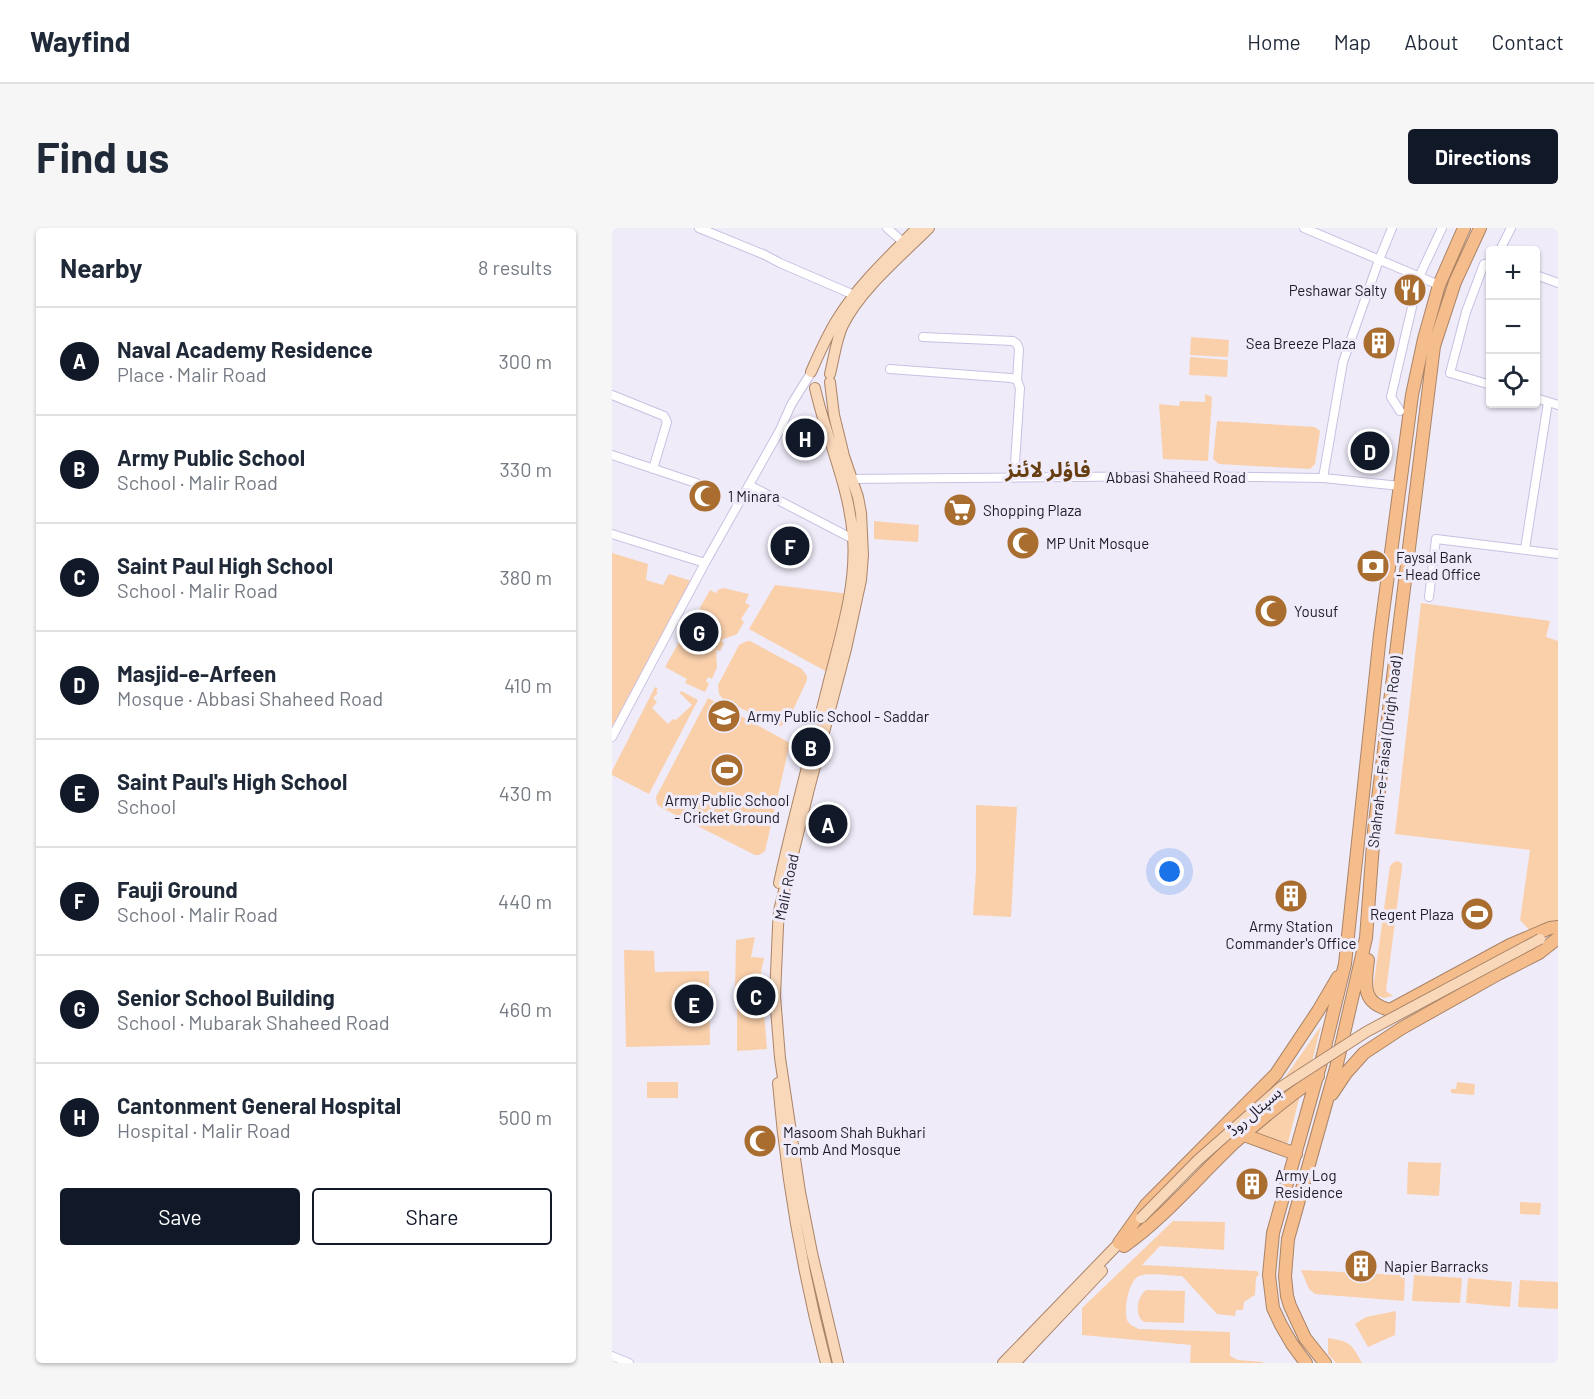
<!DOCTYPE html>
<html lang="en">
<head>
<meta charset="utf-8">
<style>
	:root { --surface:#fff; --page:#f6f6f7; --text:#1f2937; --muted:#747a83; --line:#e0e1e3; --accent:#111827 }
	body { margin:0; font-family:Barlow,"Noto Sans Arabic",sans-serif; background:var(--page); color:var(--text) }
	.controls { position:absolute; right:18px; top:18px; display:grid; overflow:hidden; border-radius:6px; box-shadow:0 2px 4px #0004 }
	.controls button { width:54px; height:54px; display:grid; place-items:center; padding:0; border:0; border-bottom:2px solid var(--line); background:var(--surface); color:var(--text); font:30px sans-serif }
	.you { position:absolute; left:558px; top:644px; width:21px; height:21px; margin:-15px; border:4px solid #fff; border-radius:50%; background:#1a73e8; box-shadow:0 0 0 9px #1a73e833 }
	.badge { display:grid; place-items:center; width:39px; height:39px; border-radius:50%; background:var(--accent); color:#fff; font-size:20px; font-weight:700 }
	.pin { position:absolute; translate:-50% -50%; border:3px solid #fff; box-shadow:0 2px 6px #0006 }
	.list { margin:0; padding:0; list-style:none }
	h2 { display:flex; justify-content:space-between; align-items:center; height:78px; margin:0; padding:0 24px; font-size:26px }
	h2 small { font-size:20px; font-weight:400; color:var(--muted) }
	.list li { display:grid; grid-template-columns:39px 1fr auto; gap:18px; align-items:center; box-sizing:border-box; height:108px; padding:0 24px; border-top:2px solid var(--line) }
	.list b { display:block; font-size:22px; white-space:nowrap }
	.list p { margin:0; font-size:20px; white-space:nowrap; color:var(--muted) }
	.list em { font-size:20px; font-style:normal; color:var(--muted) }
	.actions { display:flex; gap:12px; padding:18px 24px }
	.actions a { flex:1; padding:14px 0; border:2px solid var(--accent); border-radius:6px; text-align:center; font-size:21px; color:var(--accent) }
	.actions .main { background:var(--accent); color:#fff }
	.icon { flex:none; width:33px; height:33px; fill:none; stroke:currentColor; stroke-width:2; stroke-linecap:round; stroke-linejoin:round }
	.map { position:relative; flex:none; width:946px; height:1135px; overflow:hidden; border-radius:6px }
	header { display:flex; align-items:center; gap:36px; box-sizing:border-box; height:84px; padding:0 30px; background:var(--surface); border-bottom:2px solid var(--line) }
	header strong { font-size:28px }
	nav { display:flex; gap:33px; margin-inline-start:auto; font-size:21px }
	.intro { display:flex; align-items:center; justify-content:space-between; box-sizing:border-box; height:144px; padding:0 36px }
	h1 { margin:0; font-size:42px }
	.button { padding:15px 27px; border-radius:6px; background:var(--accent); color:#fff; font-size:21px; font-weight:700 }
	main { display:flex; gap:36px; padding:0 36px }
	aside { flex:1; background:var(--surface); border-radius:6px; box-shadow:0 2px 4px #0004 }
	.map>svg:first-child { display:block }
	.green { fill:#fad0ab }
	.water { fill:#d7c8f5; stroke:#a094b7; stroke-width:1.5 }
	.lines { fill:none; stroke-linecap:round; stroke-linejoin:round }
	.minor-casing { stroke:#cabfe2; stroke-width:10 }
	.major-casing { stroke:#aa8468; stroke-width:12 }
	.highway-casing { stroke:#aa8468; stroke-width:14 }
	.minor { stroke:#fff; stroke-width:8 }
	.major { stroke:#f9d7b9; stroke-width:10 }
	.highway { stroke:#f5bd8b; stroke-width:12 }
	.major-bridge-casing { stroke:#aa8468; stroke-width:12; stroke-linecap:butt }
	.major-bridge { stroke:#f9d7b9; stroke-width:10 }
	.labels { text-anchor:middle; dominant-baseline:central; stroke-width:6; stroke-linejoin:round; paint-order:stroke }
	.poi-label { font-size:15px; fill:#1e1a27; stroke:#efebf9; text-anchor:start }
	.street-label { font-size:15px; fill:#1e1a27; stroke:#efebf9 }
	.district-label { font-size:21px; font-weight:bold; fill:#663e12; stroke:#efebf9 }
</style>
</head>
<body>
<header>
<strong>Wayfind</strong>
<nav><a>Home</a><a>Map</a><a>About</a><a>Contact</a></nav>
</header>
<div class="intro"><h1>Find us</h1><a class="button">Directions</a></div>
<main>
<aside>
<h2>Nearby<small>8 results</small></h2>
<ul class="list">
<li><span class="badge">A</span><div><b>Naval Academy Residence</b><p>Place · Malir Road</p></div><em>300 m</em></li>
<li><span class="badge">B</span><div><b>Army Public School</b><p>School · Malir Road</p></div><em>330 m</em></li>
<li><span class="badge">C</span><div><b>Saint Paul High School</b><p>School · Malir Road</p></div><em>380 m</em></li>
<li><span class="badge">D</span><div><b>Masjid-e-Arfeen</b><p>Mosque · Abbasi Shaheed Road</p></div><em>410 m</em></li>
<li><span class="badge">E</span><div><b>Saint Paul's High School</b><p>School</p></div><em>430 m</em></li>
<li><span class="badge">F</span><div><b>Fauji Ground</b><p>School · Malir Road</p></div><em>440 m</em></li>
<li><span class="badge">G</span><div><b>Senior School Building</b><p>School · Mubarak Shaheed Road</p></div><em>460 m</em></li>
<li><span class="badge">H</span><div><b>Cantonment General Hospital</b><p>Hospital · Malir Road</p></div><em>500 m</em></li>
</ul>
<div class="actions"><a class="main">Save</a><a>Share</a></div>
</aside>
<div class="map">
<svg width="946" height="1135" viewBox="0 0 946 1135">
	<rect width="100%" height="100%" fill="#efebf9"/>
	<path class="green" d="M 579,109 L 617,112 L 616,129 L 578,127 Z
		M 578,129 L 616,132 L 615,149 L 577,147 Z
		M 593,166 L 600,169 L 596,233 L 551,231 L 547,176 L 567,178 L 568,173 L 593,174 Z
		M 605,193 L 703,199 L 708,203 L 703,236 L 698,241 L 607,236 L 601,231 Z
		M 262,293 L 307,297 L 306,314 L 262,311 Z
		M 0,325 L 36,336 L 34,352 L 51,357 L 57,346 L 83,354 L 0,502 Z
		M 163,357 L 238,366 L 215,444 L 137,401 Z
		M 111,360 L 137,366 L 133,375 L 138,377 L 129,391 L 132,394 L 125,406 L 109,412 L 112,415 L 108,423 L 104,422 L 105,439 L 100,451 L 96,449 L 94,453 L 97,456 L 93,464 L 73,455 L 75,451 L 53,439 L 66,416 L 71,410 L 98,362 L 104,365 L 106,362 Z
		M 809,375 L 938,393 L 934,409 L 946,413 L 946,693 L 922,707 L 908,692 L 918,622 L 783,606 Z
		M 135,413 L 138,413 L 190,441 L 195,448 L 195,452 L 176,493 L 169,498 L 164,499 L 110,470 L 107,466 L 106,457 L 127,417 Z
		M 43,459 L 46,461 L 44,463 L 46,465 L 41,470 L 45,474 L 40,480 L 56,496 L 61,491 L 64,492 L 80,477 L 68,465 L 69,463 L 86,472 L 37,566 L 0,547 L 0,543 Z
		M 96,470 L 178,515 L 153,623 L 147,627 L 143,627 L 48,579 L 45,576 L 44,569 Z
		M 364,577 L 405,579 L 399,689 L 361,687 L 364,643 Z
		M 786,633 L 790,636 L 790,640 L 774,763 L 781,768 L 772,770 L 763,767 L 761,761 L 778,638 L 782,634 Z
		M 143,709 L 139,729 L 152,730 L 149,744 L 150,753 L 147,754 L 147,761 L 123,763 L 124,712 Z
		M 12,722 L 42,723 L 43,744 L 97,743 L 98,817 L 14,819 Z
		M 149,772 L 151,773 L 155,821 L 125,823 L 125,774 Z
		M 709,798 L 700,834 L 671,852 Z
		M 35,854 L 66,854 L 66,870 L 35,870 Z
		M 845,854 L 863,856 L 862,867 L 839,865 L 839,861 L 844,861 Z
		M 689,863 L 676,915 L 640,907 Z
		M 796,934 L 829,935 L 827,968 L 795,966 Z
		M 908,974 L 929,975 L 928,987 L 908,986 Z
		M 561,993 L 613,994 L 612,1022 L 548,1018 L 530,1037 L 645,1043 L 647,1046 L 644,1050 L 643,1067 L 632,1074 L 631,1082 L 624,1082 L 623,1088 L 605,1086 L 570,1048 C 560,1048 535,1044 527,1048 C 516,1053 512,1082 515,1092 C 517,1097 523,1099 527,1101 L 618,1104 L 618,1128 L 626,1132 L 651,1134 L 651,1135 L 578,1135 L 579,1117 L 470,1107 L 470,1080 Z
		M 689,1042 L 793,1047 L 792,1073 L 703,1066 L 697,1061 Z
		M 802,1047 L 850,1050 L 848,1075 L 800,1073 Z
		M 856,1050 L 900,1054 L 898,1079 L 854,1075 Z
		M 908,1052 L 946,1054 L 946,1081 L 906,1079 Z
		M 534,1062 L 573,1063 L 572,1095 L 532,1094 C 522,1087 525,1069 534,1062 Z
		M 784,1083 L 783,1107 L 756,1119 L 743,1096 L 754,1089 Z
		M 716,1110 C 739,1114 739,1115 750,1135 L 724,1135 L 716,1126 Z"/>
	<path class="water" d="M 869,677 L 875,680 L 876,683 L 867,693 L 858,697 L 852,694 C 853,685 862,682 869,677 Z"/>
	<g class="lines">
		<g class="minor-casing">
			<path id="minor" d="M 87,0 L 153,27 L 168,35 L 242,67
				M 275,0 L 291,14
				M 692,0 L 827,57
				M 888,22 L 899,0
				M 879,35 L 872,36 L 854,84 L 838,145 L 879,157
				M 924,47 L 946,55
				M 311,109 L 401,113 L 405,116 L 407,121 L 405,152
				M 278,141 L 399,150 L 405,152 L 408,160 L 402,250
				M 0,167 L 52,188 L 55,194 L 41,241
				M 924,170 L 946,177
				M 788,183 L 779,169 L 807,49 L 830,0
				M 0,227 L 102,261
				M 711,250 L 731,134 L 767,32 L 780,0
				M 234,251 L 566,248 L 711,250 L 788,258
				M 137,257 L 241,311
				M 0,306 L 93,335
				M 913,321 L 936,174
				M 817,369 L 824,311 L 946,326
				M 0,509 L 93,335 L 168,202 L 179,177 L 197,148
				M 0,1128 L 17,1135"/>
		</g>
		<g class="major-casing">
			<path id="major" d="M 199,144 C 207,126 215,107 226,90 C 247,56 277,29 305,0
				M 218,146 C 222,130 224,112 231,97 C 249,61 289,28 317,0
				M 218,154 L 222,187 L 232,228 L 246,269 L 249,285 L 251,327 L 249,352 L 234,421 L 197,561 L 167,683 L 166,699 L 163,768 L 168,830 L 188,964 L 200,1025 L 226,1135
				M 167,655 C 181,591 198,528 214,465 C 226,415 245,361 241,309 C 237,257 214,210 203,160
				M 166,855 C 174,949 190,1043 214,1135
				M 391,1135 L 512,1010
				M 403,1135 L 490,1043"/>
		</g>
		<g class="highway-casing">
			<path id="highway" d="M 756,732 C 753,757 749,775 778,782 L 898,717 L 938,700 L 946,699
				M 720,866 L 734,845 L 752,825 L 790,800 L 886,746 L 927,725 L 946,710
				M 632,907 L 684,926
				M 507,1015 L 534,977 L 664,846 L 706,783 L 726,749
				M 512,1018 C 553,989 586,949 623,914 C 649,891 677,868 706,848
				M 694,1135 L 680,1116 L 669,1097 L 661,1080 L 657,1047 L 661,1005 L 711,827 L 733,736 L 768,407 L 800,167 L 812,111 L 827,57 L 852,0
				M 713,1135 L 693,1110 L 678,1078 L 675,1068 L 673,1048 L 676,1011 L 724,840 L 754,710 L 762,603 L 822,118 L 843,54 L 868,0"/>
		</g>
		<use href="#minor" class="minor"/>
		<use href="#major" class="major"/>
		<use href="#highway" class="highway"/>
		<g class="major-bridge-casing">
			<path id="major-bridge" d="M 529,990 L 586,932 L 669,859 L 754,804 L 928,711"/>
		</g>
		<use href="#major-bridge" class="major-bridge"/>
	</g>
	<defs>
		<g id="restaurant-disc" transform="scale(1.725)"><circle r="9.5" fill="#a96d2f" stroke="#efebf9"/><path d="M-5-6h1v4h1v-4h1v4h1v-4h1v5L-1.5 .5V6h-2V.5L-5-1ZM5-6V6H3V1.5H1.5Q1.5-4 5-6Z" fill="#fff"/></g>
		<g id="building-disc" transform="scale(1.725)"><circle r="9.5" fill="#a96d2f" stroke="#efebf9"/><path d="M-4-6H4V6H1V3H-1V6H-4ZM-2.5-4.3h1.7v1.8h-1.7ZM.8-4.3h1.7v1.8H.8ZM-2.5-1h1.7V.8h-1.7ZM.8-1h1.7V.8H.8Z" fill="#fff"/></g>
		<g id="mosque-disc" transform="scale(1.725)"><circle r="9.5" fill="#a96d2f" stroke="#efebf9"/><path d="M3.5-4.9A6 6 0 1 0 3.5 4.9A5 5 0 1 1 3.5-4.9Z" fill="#fff"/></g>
		<g id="supermarket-disc" transform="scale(1.725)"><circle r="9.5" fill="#a96d2f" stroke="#efebf9"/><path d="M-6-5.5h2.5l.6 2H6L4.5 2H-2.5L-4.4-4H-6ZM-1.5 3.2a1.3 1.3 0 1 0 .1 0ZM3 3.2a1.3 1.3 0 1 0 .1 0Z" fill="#fff"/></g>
		<g id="bank-disc" transform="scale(1.725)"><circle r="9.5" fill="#a96d2f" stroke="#efebf9"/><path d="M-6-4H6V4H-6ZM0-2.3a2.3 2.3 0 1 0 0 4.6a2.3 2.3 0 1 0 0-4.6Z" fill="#fff"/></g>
		<g id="school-disc" transform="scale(1.725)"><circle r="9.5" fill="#a96d2f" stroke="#efebf9"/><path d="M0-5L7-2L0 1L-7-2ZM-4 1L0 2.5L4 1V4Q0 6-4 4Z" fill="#fff"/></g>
		<g id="stadium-disc" transform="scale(1.725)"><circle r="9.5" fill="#a96d2f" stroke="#efebf9"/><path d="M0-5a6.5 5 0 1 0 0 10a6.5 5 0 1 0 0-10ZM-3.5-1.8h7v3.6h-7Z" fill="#fff"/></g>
	</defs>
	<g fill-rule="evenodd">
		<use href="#restaurant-disc" x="798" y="62"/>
		<use href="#building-disc" x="767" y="115"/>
		<use href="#mosque-disc" x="93" y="268"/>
		<use href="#supermarket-disc" x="348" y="282"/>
		<use href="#mosque-disc" x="411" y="315"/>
		<use href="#bank-disc" x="761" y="338"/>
		<use href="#mosque-disc" x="659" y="383"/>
		<use href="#school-disc" x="112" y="488"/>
		<use href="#stadium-disc" x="115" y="542"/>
		<use href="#building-disc" x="679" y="668"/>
		<use href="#stadium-disc" x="865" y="686"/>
		<use href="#mosque-disc" x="148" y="913"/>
		<use href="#building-disc" x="640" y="956"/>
		<use href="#building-disc" x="749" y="1038"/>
	</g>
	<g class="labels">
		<g class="poi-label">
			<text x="775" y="62" text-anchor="end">Peshawar Salty</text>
			<text x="744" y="115" text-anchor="end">Sea Breeze Plaza</text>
			<text x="116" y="268">1 Minara</text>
			<text x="371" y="282">Shopping Plaza</text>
			<text x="434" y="315">MP Unit Mosque</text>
			<text x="784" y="329">Faysal Bank<tspan x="784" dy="17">- Head Office</tspan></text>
			<text x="682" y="383">Yousuf</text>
			<text x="135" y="488">Army Public School - Saddar</text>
			<text x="115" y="572" text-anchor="middle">Army Public School<tspan x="115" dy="17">- Cricket Ground</tspan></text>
			<text x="842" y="686" text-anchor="end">Regent Plaza</text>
			<text x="679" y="698" text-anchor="middle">Army Station<tspan x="679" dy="17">Commander's Office</tspan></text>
			<text x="171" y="904">Masoom Shah Bukhari<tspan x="171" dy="17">Tomb And Mosque</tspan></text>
			<text x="663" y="947">Army Log<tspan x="663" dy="17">Residence</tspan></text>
			<text x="772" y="1038">Napier Barracks</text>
		</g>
		<g class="street-label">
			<text x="564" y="249">Abbasi Shaheed Road</text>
			<text transform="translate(772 524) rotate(-83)">Shahrah-e-Faisal (Drigh Road)</text>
			<text transform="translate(174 659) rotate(-78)">Malir Road</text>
			<text transform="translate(642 883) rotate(-41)">ہسپتال روڈ</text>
		</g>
		<g class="district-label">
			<text x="436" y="240">فاؤلر لائنز</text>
		</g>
	</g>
</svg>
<div class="controls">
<button>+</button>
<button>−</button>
<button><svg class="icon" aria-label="locate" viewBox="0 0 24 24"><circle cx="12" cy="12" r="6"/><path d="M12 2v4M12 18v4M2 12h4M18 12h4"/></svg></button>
</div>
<div class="you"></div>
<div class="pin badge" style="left:216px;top:596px">A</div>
<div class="pin badge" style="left:199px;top:519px">B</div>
<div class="pin badge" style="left:144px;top:768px">C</div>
<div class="pin badge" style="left:758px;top:223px">D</div>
<div class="pin badge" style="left:82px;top:776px">E</div>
<div class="pin badge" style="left:178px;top:318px">F</div>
<div class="pin badge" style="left:87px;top:404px">G</div>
<div class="pin badge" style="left:193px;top:210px">H</div>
</div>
</main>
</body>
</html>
